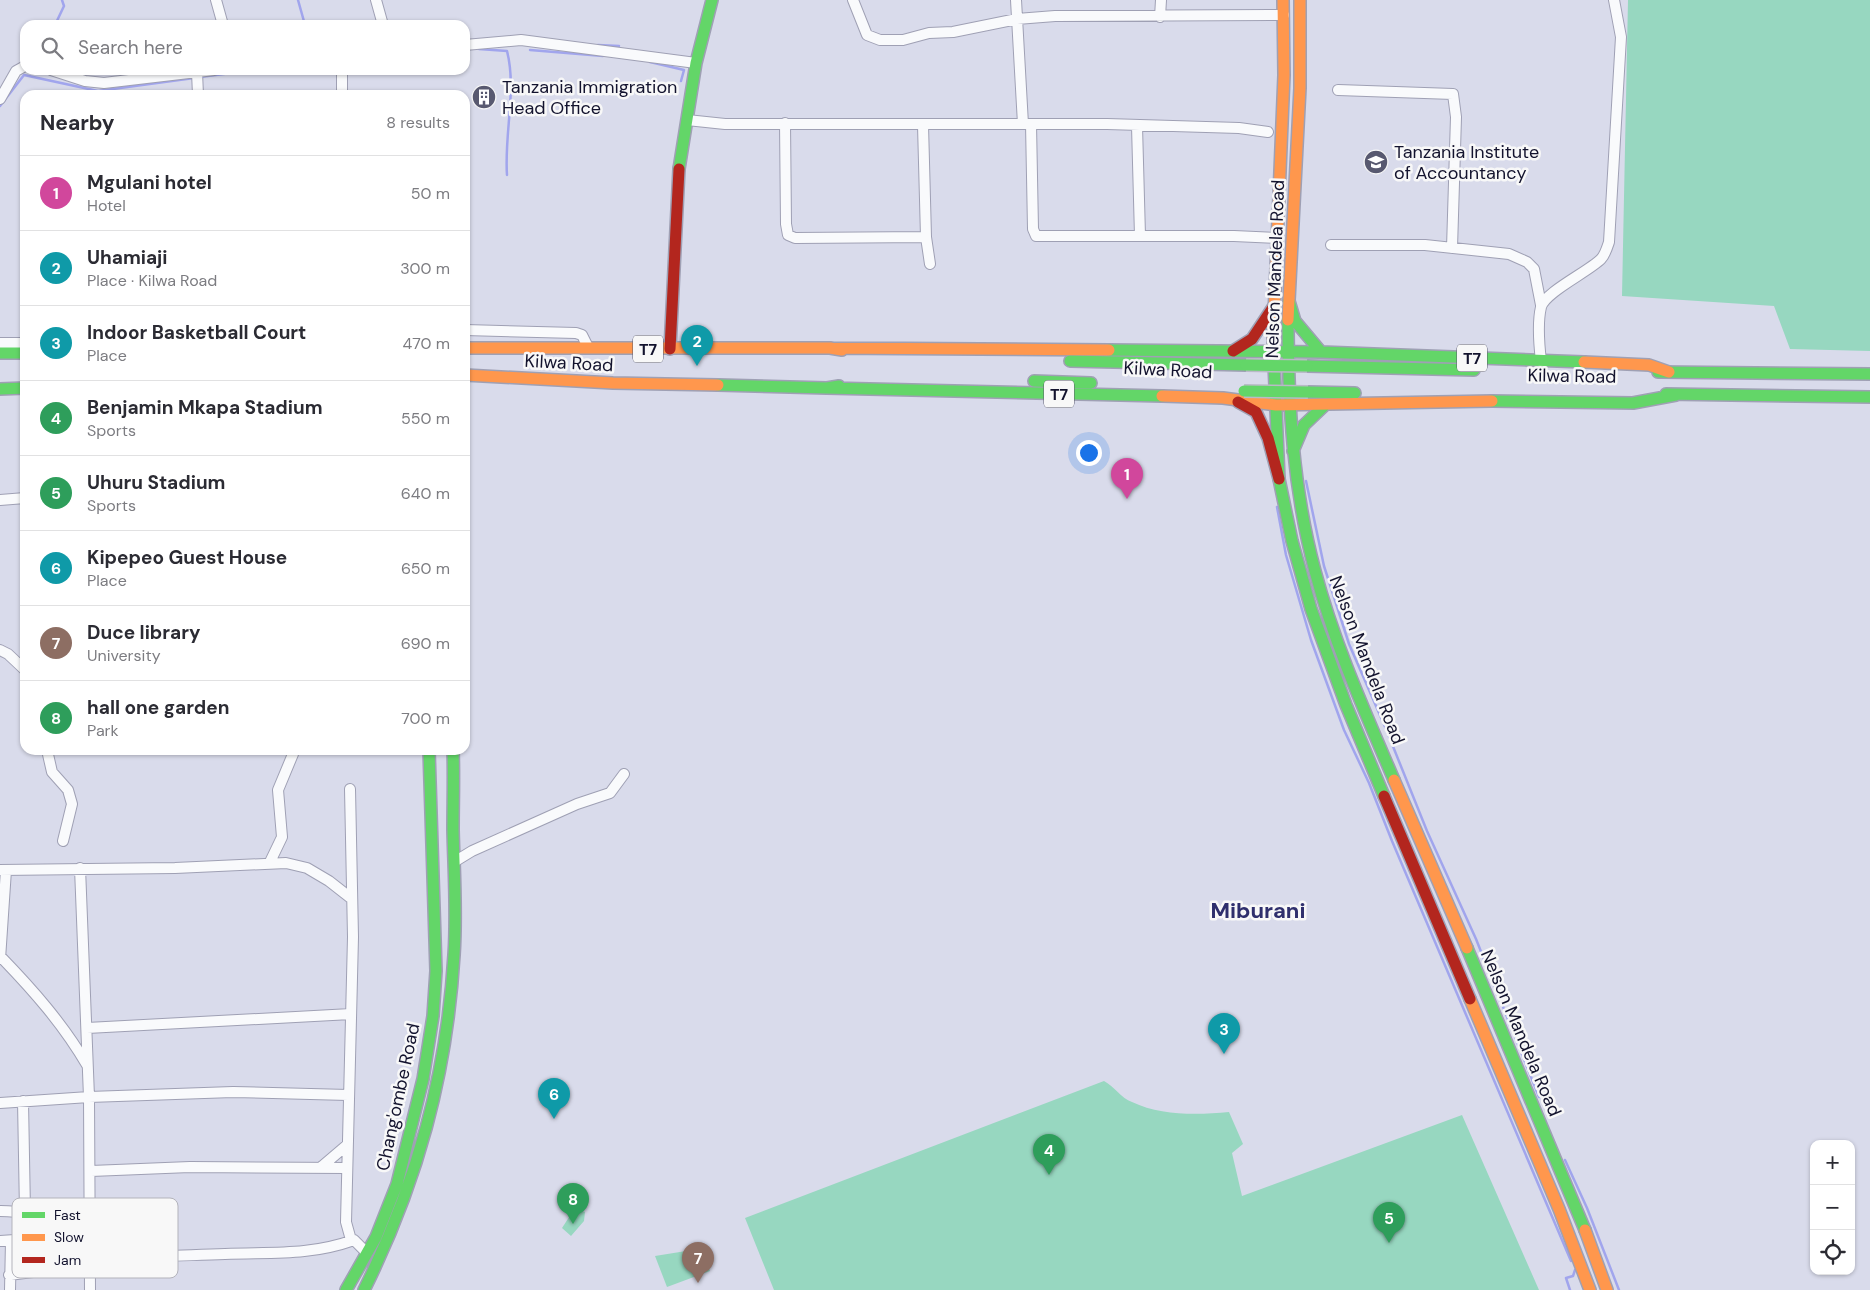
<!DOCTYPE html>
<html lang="en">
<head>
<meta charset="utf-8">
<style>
	:root { --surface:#fff; --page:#f2f2f3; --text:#2b2b33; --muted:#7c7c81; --line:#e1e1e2; --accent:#111827 }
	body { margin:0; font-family:"DM Sans",sans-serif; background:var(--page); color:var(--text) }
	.controls { position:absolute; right:15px; bottom:15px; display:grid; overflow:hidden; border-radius:10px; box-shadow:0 1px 4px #0004 }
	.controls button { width:45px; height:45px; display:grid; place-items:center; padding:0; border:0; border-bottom:1px solid var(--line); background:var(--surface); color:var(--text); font:25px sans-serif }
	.you { position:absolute; left:1088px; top:452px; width:18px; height:18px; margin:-12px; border:4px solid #fff; border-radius:50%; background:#1a73e8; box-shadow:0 0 0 8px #1a73e833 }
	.badge { display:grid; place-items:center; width:32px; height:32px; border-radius:50%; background:var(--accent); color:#fff; font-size:16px; font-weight:700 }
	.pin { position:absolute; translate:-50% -41px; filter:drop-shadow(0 1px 2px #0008) }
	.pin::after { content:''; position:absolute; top:26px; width:18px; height:15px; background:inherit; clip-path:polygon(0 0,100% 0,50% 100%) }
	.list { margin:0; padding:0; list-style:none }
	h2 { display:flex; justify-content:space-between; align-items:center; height:65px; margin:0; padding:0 20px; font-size:21px }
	h2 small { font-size:16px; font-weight:400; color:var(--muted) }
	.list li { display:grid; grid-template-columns:32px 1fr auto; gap:15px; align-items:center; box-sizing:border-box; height:75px; padding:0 20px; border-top:1px solid var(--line) }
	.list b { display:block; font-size:19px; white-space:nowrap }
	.list p { margin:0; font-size:16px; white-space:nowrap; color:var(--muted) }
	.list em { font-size:16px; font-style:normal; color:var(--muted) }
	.icon { flex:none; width:28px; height:28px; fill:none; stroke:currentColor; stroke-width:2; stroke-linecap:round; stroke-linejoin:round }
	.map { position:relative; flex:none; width:1870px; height:1290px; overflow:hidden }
	.search { position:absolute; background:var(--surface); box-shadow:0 1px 4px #0004; left:20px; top:20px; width:450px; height:55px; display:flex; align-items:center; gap:12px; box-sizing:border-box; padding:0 18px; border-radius:15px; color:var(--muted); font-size:19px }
	.panel { position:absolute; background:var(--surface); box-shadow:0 1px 4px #0004; left:20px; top:90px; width:450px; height:665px; border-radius:15px }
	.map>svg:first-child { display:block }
	.green { fill:#97d7c0 }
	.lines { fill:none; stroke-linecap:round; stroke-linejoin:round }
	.stream { stroke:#a1a5ed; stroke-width:2.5 }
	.street-casing { stroke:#9fa0b4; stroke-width:12 }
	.fast-casing { stroke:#9fa0b4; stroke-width:14 }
	.slow-casing { stroke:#9fa0b4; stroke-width:14 }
	.jam-casing { stroke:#9fa0b4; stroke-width:14 }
	.street { stroke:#f9fafc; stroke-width:10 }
	.fast { stroke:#63d668; stroke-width:11 }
	.slow { stroke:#ff974d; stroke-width:11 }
	.jam { stroke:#b3261e; stroke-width:11 }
	.fast-bridge-casing { stroke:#b9bac6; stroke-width:14; stroke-linecap:butt }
	.fast-bridge { stroke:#63d668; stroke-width:11 }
	.labels { text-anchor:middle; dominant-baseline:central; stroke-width:5; stroke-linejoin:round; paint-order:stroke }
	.shield { fill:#f8f8f8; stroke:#58586b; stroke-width:1 }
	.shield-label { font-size:16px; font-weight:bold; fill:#13132e }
	.poi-label { font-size:18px; fill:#13132e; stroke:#f8f8f8; text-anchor:start }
	.street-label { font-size:18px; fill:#13132e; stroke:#f8f8f8 }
	.district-label { font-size:22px; font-weight:bold; fill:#2f2f6d; stroke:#f8f8f8 }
	.key { fill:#f8f8f8; stroke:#b3b3bb; stroke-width:1 }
	.key-label { font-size:14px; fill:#13132e }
</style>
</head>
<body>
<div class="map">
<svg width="1870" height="1290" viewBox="0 0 1870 1290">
	<rect width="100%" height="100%" fill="#d9dbeb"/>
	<path class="green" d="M 1628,0 L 1870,0 L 1870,351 L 1790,349 L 1774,306 L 1622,296 Z
		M 1104,1081 C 1115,1087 1121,1098 1132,1102 C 1161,1116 1198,1115 1229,1112 L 1243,1144 L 1232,1153 L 1242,1196 L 1462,1115 L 1539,1290 L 774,1290 L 745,1218 Z
		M 575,1208 L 585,1212 L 584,1221 L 571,1236 L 562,1228 Z
		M 686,1251 L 703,1255 L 710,1271 L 667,1287 L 655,1256 Z"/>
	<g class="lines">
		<path class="stream" d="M 298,0 L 305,25
			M 55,25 L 64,6 L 62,0
			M 598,45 L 619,46
			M 479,49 L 507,51 C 517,90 504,134 507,175
			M 530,50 L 603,56
			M 650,62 L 684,70 L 681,81
			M 128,75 L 151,70
			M 200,77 L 255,70
			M 0,106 L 24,75 L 98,91 L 194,78
			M 1306,481 L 1324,566 L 1349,644 L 1386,729 L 1427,831 L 1476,939 L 1539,1097
			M 1277,507 L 1286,555 L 1311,640 L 1344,730 L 1369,783 L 1392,841 L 1571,1261
			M 1565,1160 L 1587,1208 L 1619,1290
			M 1570,1290 L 1566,1278 L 1573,1276 L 1575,1270"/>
		<g class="street-casing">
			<path id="street" d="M 216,0 L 223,25
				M 376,0 L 383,25
				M 853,0 L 867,35 L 880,40 L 903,40 L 929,33 L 953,32 L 1017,19 L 1055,16 L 1284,15
				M 1016,0 L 1023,124
				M 1160,17 L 1161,0
				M 465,45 L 521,40 L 696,63
				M 51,70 L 85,81 L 104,83 L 214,70
				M 197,72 L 198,95
				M 1338,90 L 1453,94 L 1456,117 L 1452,248
				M 342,95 L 342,70
				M 0,99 L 16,71 L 25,66
				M 687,120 L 725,124 L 1107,124 L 1239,128 L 1268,132
				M 785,123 L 786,224 L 788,235 L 795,238 L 926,237
				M 1031,124 L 1033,229 L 1036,236 L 1234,236 L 1278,238
				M 923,125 L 926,237 L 930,264
				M 1137,126 L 1140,236
				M 1331,245 L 1425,245 L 1509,254 L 1527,262 L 1534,269 L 1541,305
				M 465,330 L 576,333 L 582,335 L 588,347
				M 0,343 L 25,343
				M 1541,361 C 1539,344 1537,324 1541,307 C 1545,292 1588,272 1601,259 C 1605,255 1607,248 1609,242 L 1621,37 L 1614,0
				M 0,500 L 25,498
				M 0,650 L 8,654 L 25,670
				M 47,750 L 52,772 L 68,790 L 72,804 L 63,841
				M 350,789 L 353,937 L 346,1222 L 351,1240 L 354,1240 L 367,1253
				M 270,862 L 282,837 L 278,790 L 293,754
				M 454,862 L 472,851 L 577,804 L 610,793 L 624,774
				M 80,868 L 89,1097 L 90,1290
				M 0,870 L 175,868 L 286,863 L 307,868 L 329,881 L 352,899
				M 0,956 C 33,990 63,1024 87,1065
				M 0,959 L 6,870
				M 87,1028 L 351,1014
				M 23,1101 L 25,1212
				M 0,1103 L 89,1097 L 233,1092 L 348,1095
				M 320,1168 L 347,1145
				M 91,1171 L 190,1167 L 347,1168
				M 0,1211 C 30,1212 63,1213 85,1236
				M 0,1241 L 88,1235
				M 90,1254 C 136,1259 180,1255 225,1254 C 271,1252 309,1256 354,1240
				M 9,1275 L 33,1272
				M 10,1290 L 11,1241"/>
		</g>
		<g class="fast-casing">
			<path id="fast" d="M 679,169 L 696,63 L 712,0
				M 1289,301 L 1295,321 L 1321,352
				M 1288,320 C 1288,404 1293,489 1315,571 C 1334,643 1365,712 1394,780
				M 1273,340 L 1279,479 L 1292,541 L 1311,609 L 1346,705 L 1384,796
				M 1109,350 L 1321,352 L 1584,362
				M 0,353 L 25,353
				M 1070,361 L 1246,365
				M 1307,366 L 1474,370
				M 1658,372 L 1870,374
				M 1034,381 L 1091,383
				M 718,385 L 827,388 L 839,386
				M 827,388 L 1162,396
				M 0,389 L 25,388
				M 1308,392 L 1355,393
				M 1666,394 L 1870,397
				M 1492,401 L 1633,403 L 1676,395
				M 1293,451 L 1304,425 L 1325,405
				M 1467,948 L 1585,1230
				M 346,1290 L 376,1237 L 397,1184 L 423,1079 L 433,1016 L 436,971 L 429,750
				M 364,1290 C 417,1183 447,1075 454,955 C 457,913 454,872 453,830 C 453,803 454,777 453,750"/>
		</g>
		<g class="slow-casing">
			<path id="slow" d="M 1288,320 L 1300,88 L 1300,0
				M 1273,340 L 1284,75 L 1283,0
				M 465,348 L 830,348 L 842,350
				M 830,348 L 1109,350
				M 1584,362 L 1649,365 L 1669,372
				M 465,375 L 613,383 L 718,385
				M 1162,396 L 1223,398 L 1276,405 L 1492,401
				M 1394,780 L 1467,948
				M 1470,999 L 1559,1209 L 1590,1290
				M 1585,1230 L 1607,1290"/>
		</g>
		<g class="jam-casing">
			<path id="jam" d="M 670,349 L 679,169
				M 1233,351 L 1252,339 L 1274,306
				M 1238,402 L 1256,412 L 1268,438 L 1279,479
				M 1384,796 L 1470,999"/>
		</g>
		<use href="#street" class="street"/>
		<use href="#fast" class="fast"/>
		<use href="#slow" class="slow"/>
		<use href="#jam" class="jam"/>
		<g class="fast-bridge-casing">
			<path id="fast-bridge" d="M 1246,365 L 1307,366
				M 1244,391 L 1308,392"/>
		</g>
		<use href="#fast-bridge" class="fast-bridge"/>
	</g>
	<defs>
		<g id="building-disc" transform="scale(1.25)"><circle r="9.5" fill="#585970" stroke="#f8f8f8"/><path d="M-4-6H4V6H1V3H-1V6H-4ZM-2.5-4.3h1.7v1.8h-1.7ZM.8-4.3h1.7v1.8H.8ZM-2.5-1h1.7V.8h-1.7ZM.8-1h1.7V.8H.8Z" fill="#fff"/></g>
		<g id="university-disc" transform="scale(1.25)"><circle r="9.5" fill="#585970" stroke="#f8f8f8"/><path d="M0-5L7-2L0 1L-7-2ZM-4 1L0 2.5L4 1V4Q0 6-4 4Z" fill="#fff"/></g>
	</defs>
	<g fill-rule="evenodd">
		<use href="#building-disc" x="484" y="97"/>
		<use href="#university-disc" x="1376" y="162"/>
	</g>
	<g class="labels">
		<g class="shield">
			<rect x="633" y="335.5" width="30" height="27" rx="4"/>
			<rect x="1457" y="344.5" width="30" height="27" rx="4"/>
			<rect x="1044" y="380.5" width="30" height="27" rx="4"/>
		</g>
		<g class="shield-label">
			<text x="648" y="349">T7</text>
			<text x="1472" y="358">T7</text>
			<text x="1059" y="394">T7</text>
		</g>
		<g class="poi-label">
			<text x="502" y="87">Tanzania Immigration<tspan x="502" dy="21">Head Office</tspan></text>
			<text x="1394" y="152">Tanzania Institute<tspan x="1394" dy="21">of Accountancy</tspan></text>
		</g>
		<g class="street-label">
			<text transform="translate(1275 269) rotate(-88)">Nelson Mandela Road</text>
			<text transform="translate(569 363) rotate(3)">Kilwa Road</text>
			<text transform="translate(1168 370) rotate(3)">Kilwa Road</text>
			<text transform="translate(1572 376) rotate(1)">Kilwa Road</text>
			<text transform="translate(1367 660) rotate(69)">Nelson Mandela Road</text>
			<text transform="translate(1521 1033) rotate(67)">Nelson Mandela Road</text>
			<text transform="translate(398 1097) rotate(-78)">Chang'ombe Road</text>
		</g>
		<g class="district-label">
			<text x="1258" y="910">Miburani</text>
		</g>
	</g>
	<rect x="12" y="1198" width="166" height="80" rx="8" class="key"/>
	<rect x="22" y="1212" width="23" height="6" fill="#63d668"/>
	<rect x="22" y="1234" width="23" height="7" fill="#ff974d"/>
	<rect x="22" y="1257" width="23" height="6" fill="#b3261e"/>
	<g class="key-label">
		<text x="54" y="1220">Fast</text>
		<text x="54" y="1242">Slow</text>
		<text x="54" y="1265">Jam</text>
	</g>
</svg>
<div class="controls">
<button>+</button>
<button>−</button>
<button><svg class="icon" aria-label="locate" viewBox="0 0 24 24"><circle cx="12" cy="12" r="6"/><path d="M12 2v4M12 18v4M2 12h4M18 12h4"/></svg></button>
</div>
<div class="you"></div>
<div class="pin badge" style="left:1127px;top:499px;background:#d1479c">1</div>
<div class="pin badge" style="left:697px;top:366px;background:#0f9aa8">2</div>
<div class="pin badge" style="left:1224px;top:1054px;background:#0f9aa8">3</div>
<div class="pin badge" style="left:1049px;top:1175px;background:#2e9e5b">4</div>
<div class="pin badge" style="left:1389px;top:1243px;background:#2e9e5b">5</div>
<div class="pin badge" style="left:554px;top:1119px;background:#0f9aa8">6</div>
<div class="pin badge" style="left:698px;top:1283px;background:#8d6e63">7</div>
<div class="pin badge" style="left:573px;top:1224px;background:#2e9e5b">8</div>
<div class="search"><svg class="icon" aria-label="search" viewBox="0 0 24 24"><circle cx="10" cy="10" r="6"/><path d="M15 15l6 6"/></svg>Search here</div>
<section class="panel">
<h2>Nearby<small>8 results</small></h2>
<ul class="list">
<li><span class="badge" style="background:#d1479c">1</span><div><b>Mgulani hotel</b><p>Hotel</p></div><em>50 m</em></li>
<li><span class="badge" style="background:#0f9aa8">2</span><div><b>Uhamiaji</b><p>Place · Kilwa Road</p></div><em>300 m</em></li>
<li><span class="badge" style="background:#0f9aa8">3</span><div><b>Indoor Basketball Court</b><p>Place</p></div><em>470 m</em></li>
<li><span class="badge" style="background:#2e9e5b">4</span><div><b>Benjamin Mkapa Stadium</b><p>Sports</p></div><em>550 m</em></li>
<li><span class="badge" style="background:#2e9e5b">5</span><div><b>Uhuru Stadium</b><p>Sports</p></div><em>640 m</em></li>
<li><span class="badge" style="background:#0f9aa8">6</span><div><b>Kipepeo Guest House</b><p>Place</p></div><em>650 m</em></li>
<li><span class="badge" style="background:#8d6e63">7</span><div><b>Duce library</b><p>University</p></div><em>690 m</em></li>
<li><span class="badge" style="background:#2e9e5b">8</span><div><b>hall one garden</b><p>Park</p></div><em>700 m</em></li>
</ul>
</section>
</div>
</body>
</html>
